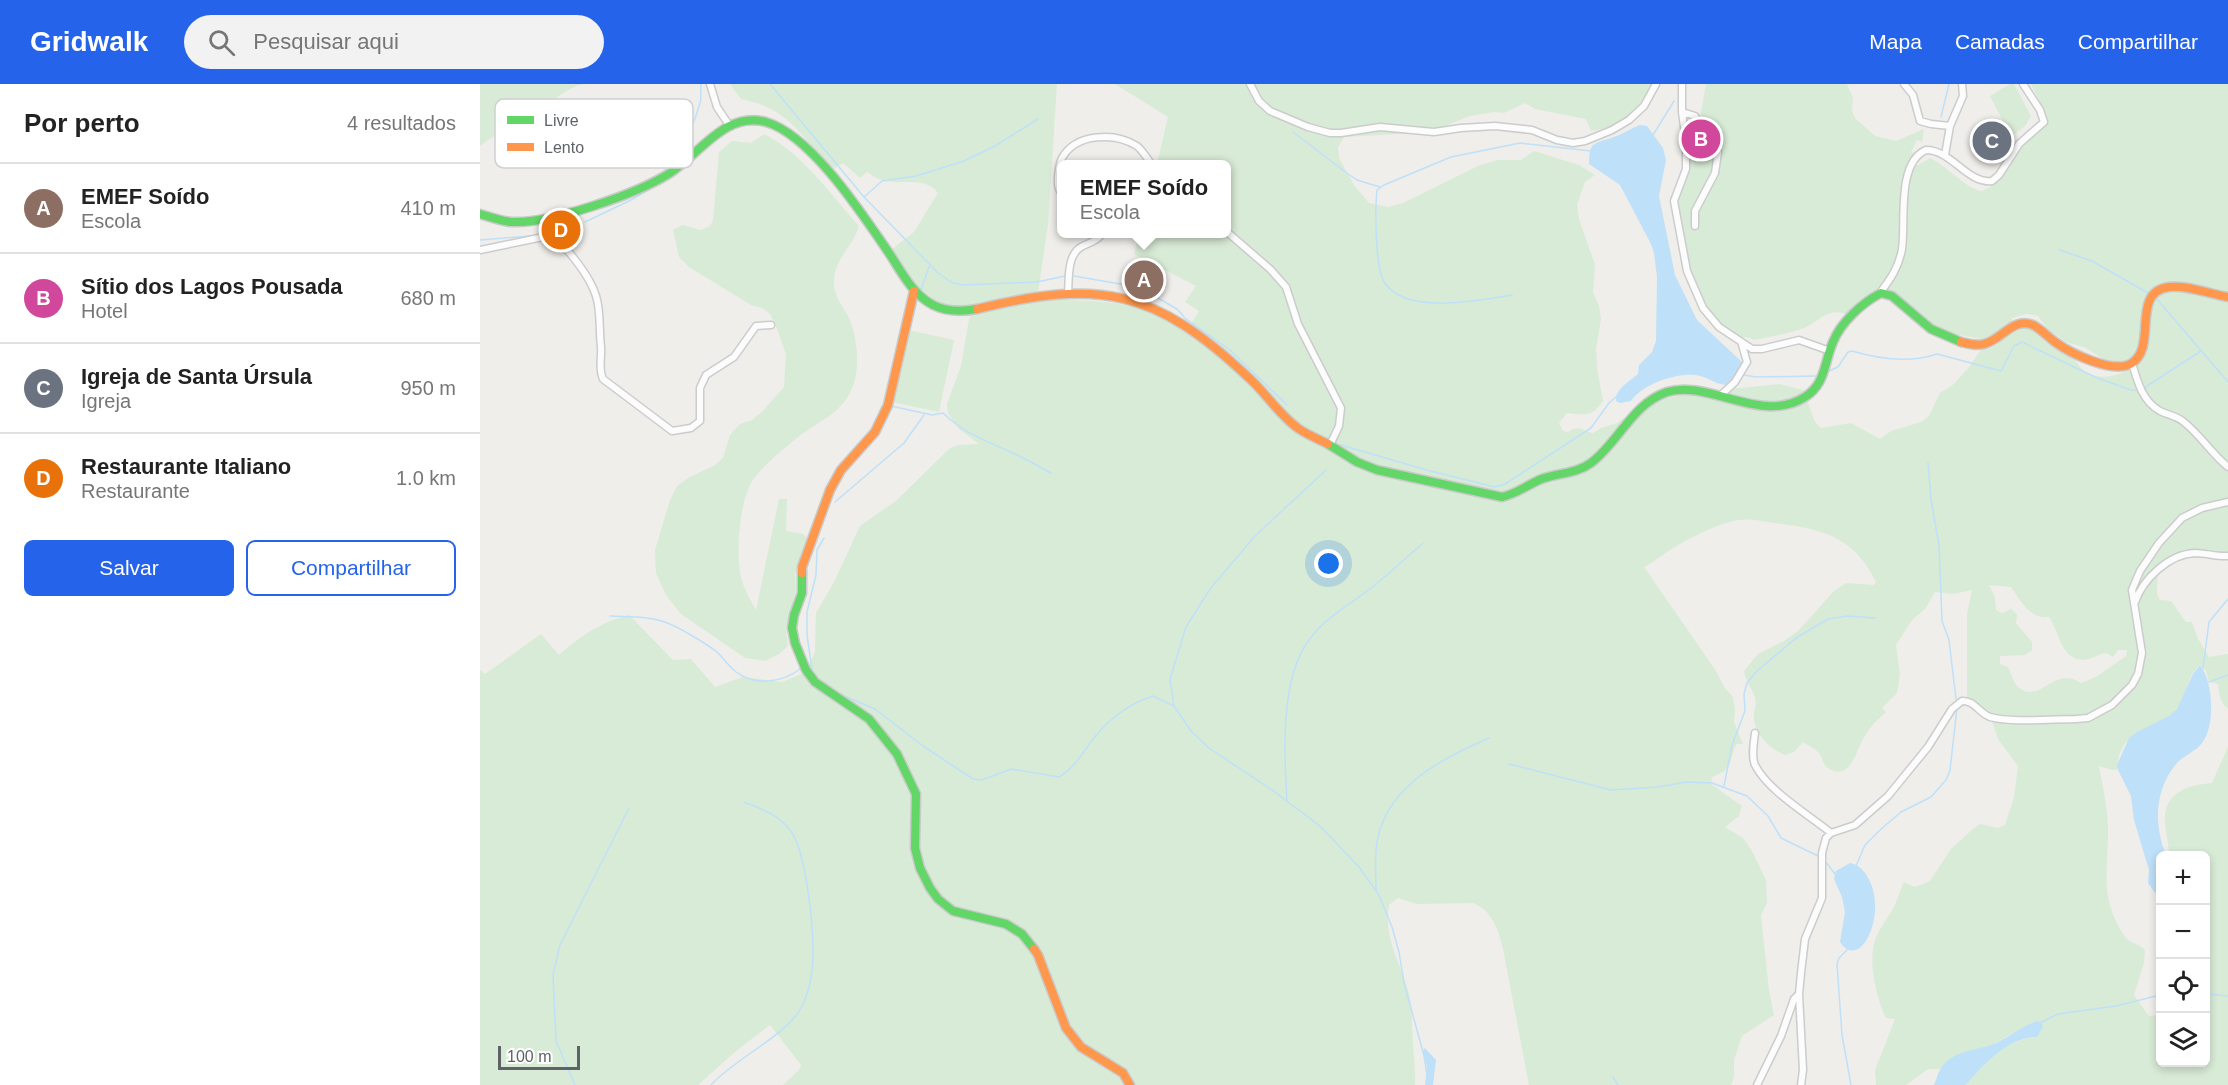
<!DOCTYPE html>
<html lang="pt">
<head>
<meta charset="utf-8">
<style>
	:root { --surface:#fff; --page:#f2f2f2; --text:#222; --muted:#767676; --line:#e0e0e0; --accent:#2563eb }
	body { margin:0; font-family:Arial,sans-serif; background:var(--page); color:var(--text) }
	.controls { position:absolute; right:18px; bottom:18px; display:grid; overflow:hidden; border-radius:9px; box-shadow:0 3px 9px #0003 }
	.controls button { width:54px; height:54px; display:grid; place-items:center; padding:0; border:0; border-bottom:2px solid var(--line); background:var(--surface); color:var(--text); font:30px sans-serif }
	.scale { position:absolute; left:18px; bottom:15px; width:82px; box-sizing:border-box; padding-left:6px; border:3px solid #5f6368; border-top:0; font-size:16px; line-height:21px; white-space:nowrap; color:#5f6368; -webkit-text-stroke:4px #fff; paint-order:stroke }
	.you { position:absolute; left:849px; top:480px; width:21px; height:21px; margin:-15px; border:4px solid #fff; border-radius:50%; background:#1a73e8; box-shadow:0 0 0 9px #1a73e833 }
	.badge { display:grid; place-items:center; width:39px; height:39px; border-radius:50%; background:var(--accent); color:#fff; font-size:20px; font-weight:700 }
	.pin { position:absolute; translate:-50% -50%; border:3px solid #fff; box-shadow:0 2px 6px #0006 }
	.popup { position:absolute; left:577px; top:76px; width:174px; height:78px; box-sizing:border-box; display:grid; place-content:center; border-radius:9px; background:var(--surface); filter:drop-shadow(0 2px 4px #0005); font-size:20px; white-space:nowrap; color:var(--muted) }
	.popup b { font-size:22px; color:var(--text) }
	.popup::after { content:''; position:absolute; left:50%; top:100%; margin-left:-12px; border:12px solid transparent; border-top-color:var(--surface) }
	.list { margin:0; padding:0; list-style:none }
	h2 { display:flex; justify-content:space-between; align-items:center; height:78px; margin:0; padding:0 24px; font-size:26px }
	h2 small { font-size:20px; font-weight:400; color:var(--muted) }
	.list li { display:grid; grid-template-columns:39px 1fr auto; gap:18px; align-items:center; box-sizing:border-box; height:90px; padding:0 24px; border-top:2px solid var(--line) }
	.list b { display:block; font-size:22px; white-space:nowrap }
	.list p { margin:0; font-size:20px; white-space:nowrap; color:var(--muted) }
	.list em { font-size:20px; font-style:normal; color:var(--muted) }
	.actions { display:flex; gap:12px; padding:18px 24px }
	.actions a { flex:1; padding:14px 0; border:2px solid var(--accent); border-radius:9px; text-align:center; font-size:21px; color:var(--accent) }
	.actions .main { background:var(--accent); color:#fff }
	.icon { flex:none; width:33px; height:33px; fill:none; stroke:currentColor; stroke-width:2; stroke-linecap:round; stroke-linejoin:round }
	.map { position:relative; flex:none; width:1748px; height:1001px; overflow:hidden }
	header { display:flex; align-items:center; gap:36px; box-sizing:border-box; height:84px; padding:0 30px; background:var(--accent); color:#fff }
	header strong { font-size:28px }
	nav { display:flex; gap:33px; margin-inline-start:auto; font-size:21px }
	.search { width:420px; height:54px; background:var(--page); display:flex; align-items:center; gap:15px; box-sizing:border-box; padding:0 21px; border-radius:33px; color:var(--muted); font-size:22px }
	main { display:flex }
	aside { flex:1; background:var(--surface) }
	.map>svg:first-child { display:block }
	.green { fill:#d8ebd6; fill-rule:evenodd }
	.water { fill:#bfe0f9 }
	.lines { fill:none; stroke-linecap:round; stroke-linejoin:round }
	.stream { stroke:#bfe0f9; stroke-width:1.5 }
	.street-casing { stroke:#cbcccc; stroke-width:9 }
	.fast-casing { stroke:#cacacb; stroke-width:11 }
	.slow-casing { stroke:#cacacb; stroke-width:11 }
	.street { stroke:#fdfcfc; stroke-width:6 }
	.fast { stroke:#63d668; stroke-width:8 }
	.slow { stroke:#ff974d; stroke-width:8 }
	.key { fill:#fff; stroke:#cfd0d2; stroke-width:1.5 }
	.key-label { font-size:16px; fill:#5f6368 }
</style>
</head>
<body>
<header>
<strong>Gridwalk</strong>
<div class="search"><svg class="icon" aria-label="search" viewBox="0 0 24 24"><circle cx="10" cy="10" r="6"/><path d="M15 15l6 6"/></svg>Pesquisar aqui</div>
<nav><a>Mapa</a><a>Camadas</a><a>Compartilhar</a></nav>
</header>
<main>
<aside>
<h2>Por perto<small>4 resultados</small></h2>
<ul class="list">
<li><span class="badge" style="background:#8d6e63">A</span><div><b>EMEF Soído</b><p>Escola</p></div><em>410 m</em></li>
<li><span class="badge" style="background:#d1479c">B</span><div><b>Sítio dos Lagos Pousada</b><p>Hotel</p></div><em>680 m</em></li>
<li><span class="badge" style="background:#6b7280">C</span><div><b>Igreja de Santa Úrsula</b><p>Igreja</p></div><em>950 m</em></li>
<li><span class="badge" style="background:#e8710a">D</span><div><b>Restaurante Italiano</b><p>Restaurante</p></div><em>1.0 km</em></li>
</ul>
<div class="actions"><a class="main">Salvar</a><a>Compartilhar</a></div>
</aside>
<div class="map">
<svg width="1748" height="1001" viewBox="0 0 1748 1001">
	<rect width="100%" height="100%" fill="#efeeea"/>
	<path class="green" d="M 0,0 L 104,0 C 84,5 77,15 60,25 C 40,37 19,47 0,62 Z
		M 250,0 L 577,0 L 568,140 L 557,216 C 595,216 648,215 682,233 C 690,238 698,244 705,249 L 719,227 L 705,218 L 716,202 L 654,170 L 659,150 L 746,150 L 746,80 L 677,80 L 688,33 L 635,0 L 1172,0 C 1157,28 1143,42 1111,47 L 1106,35 L 1055,25 L 1045,19 L 1024,29 L 1014,28 L 990,32 L 965,42 L 936,49 L 864,53 L 858,63 L 859,74 L 874,101 L 889,119 L 908,123 L 923,119 L 1000,81 L 1018,76 L 1041,76 L 1054,67 L 1099,81 L 1115,91 L 1105,98 L 1097,121 L 1099,135 L 1115,181 L 1113,208 L 1119,222 L 1121,235 L 1116,265 L 1117,284 L 1123,317 C 1112,333 1105,331 1087,329 L 1079,339 L 1083,347 L 1088,348 C 1100,340 1102,347 1113,349 L 1121,344 L 1137,339 L 1172,314 L 1189,314 L 1211,309 L 1299,300 L 1323,306 L 1335,338 L 1341,344 L 1371,339 L 1400,355 L 1411,347 L 1441,338 L 1449,332 L 1460,309 L 1474,300 L 1490,282 L 1502,264 C 1520,270 1525,243 1544,243 C 1557,244 1565,259 1575,264 C 1579,267 1584,266 1588,269 C 1595,274 1599,284 1607,289 C 1621,297 1644,291 1655,281 L 1651,274 L 1643,280 L 1629,279 L 1606,264 L 1586,258 L 1568,245 L 1558,232 L 1546,230 L 1532,234 L 1532,240 L 1513,254 L 1502,255 L 1468,249 L 1450,242 L 1428,224 L 1419,212 L 1413,216 L 1398,203 L 1391,213 L 1368,231 C 1348,221 1338,240 1321,245 C 1306,250 1290,253 1274,256 L 1267,253 L 1246,253 L 1223,230 L 1209,200 L 1197,156 L 1193,117 L 1206,93 L 1207,54 L 1218,44 L 1226,0 L 1367,0 L 1373,14 L 1372,27 L 1375,34 L 1395,52 L 1416,57 L 1444,45 L 1442,58 L 1437,56 L 1431,68 L 1434,69 L 1426,82 L 1438,81 L 1450,74 C 1467,82 1486,105 1502,107 L 1510,103 L 1522,93 L 1531,74 L 1567,40 L 1567,32 L 1551,0 L 1748,0 L 1748,475 L 1706,473 L 1697,475 L 1677,489 C 1679,499 1674,507 1680,516 L 1691,517 L 1706,538 L 1712,538 L 1718,555 L 1729,573 L 1748,570 L 1748,625 C 1739,618 1740,611 1738,600 L 1729,598 L 1726,587 L 1720,581 C 1707,591 1707,613 1696,626 C 1678,647 1636,644 1638,685 L 1633,686 L 1619,682 C 1623,704 1628,724 1628,747 C 1628,789 1619,816 1646,854 C 1651,860 1660,860 1665,866 L 1664,879 L 1654,911 L 1669,932 L 1680,931 L 1680,978 L 1726,978 L 1726,772 L 1689,771 C 1689,760 1686,750 1685,739 C 1683,708 1708,701 1732,699 L 1748,663 L 1748,1001 L 1486,1001 C 1503,980 1527,956 1555,953 L 1552,939 C 1540,944 1529,952 1517,958 C 1497,969 1477,964 1461,985 L 1448,985 L 1426,1001 L 1396,1001 L 1395,986 L 1415,935 L 1406,934 C 1396,913 1388,879 1395,857 C 1398,846 1405,838 1411,828 C 1417,819 1419,808 1424,798 L 1435,803 L 1450,797 L 1471,765 L 1494,744 L 1500,740 L 1518,744 L 1525,741 L 1534,713 L 1538,682 L 1518,655 L 1511,634 L 1497,629 L 1487,616 L 1487,530 L 1492,506 L 1473,510 L 1455,508 L 1445,525 L 1432,536 L 1416,561 L 1420,591 L 1417,609 L 1402,624 L 1406,628 C 1397,636 1390,643 1384,653 C 1377,665 1370,699 1348,684 C 1342,680 1343,674 1339,669 C 1336,665 1327,661 1323,658 L 1314,668 L 1305,671 C 1290,665 1274,650 1274,632 C 1274,626 1277,620 1275,613 C 1272,604 1265,597 1264,587 L 1278,570 L 1304,557 L 1318,547 L 1354,507 L 1366,499 L 1394,501 L 1396,498 C 1374,452 1342,445 1295,439 C 1279,437 1266,433 1250,438 C 1231,443 1212,453 1195,463 C 1184,469 1176,477 1164,483 L 1234,584 L 1245,604 L 1253,613 L 1255,627 L 1254,638 L 1263,660 L 1257,660 L 1255,663 C 1248,683 1252,685 1232,693 L 1231,700 L 1262,722 L 1259,732 L 1245,743 L 1263,754 L 1272,767 L 1286,796 L 1287,819 L 1281,831 L 1289,907 L 1294,931 L 1262,952 L 1254,976 L 1254,993 L 1251,1001 L 1049,1001 L 1023,865 C 1019,847 1012,826 993,819 L 937,820 L 918,814 L 909,821 C 903,858 923,881 930,914 C 932,924 932,932 932,941 C 932,961 936,981 935,1001 L 303,1001 L 319,986 L 321,981 L 290,941 L 256,967 L 218,1001 L 0,1001 L 0,586 L 5,590 L 61,550 L 79,571 C 102,551 119,539 149,531 L 193,576 L 211,575 L 235,603 L 263,593 L 302,598 L 327,588 L 335,567 L 336,529 L 354,498 L 380,442 L 417,416 L 470,364 L 478,361 L 499,360 L 479,345 L 468,329 L 467,320 L 481,282 L 489,235 L 491,231 L 448,220 L 406,170 L 434,148 L 458,109 C 445,92 422,101 404,97 C 398,95 392,92 387,88 L 380,94 L 363,79 L 355,84 L 347,82 C 320,48 306,24 261,15 ZM 1509,501 L 1531,503 C 1541,517 1549,535 1569,533 C 1579,546 1580,575 1603,576 C 1610,576 1618,570 1626,569 L 1633,573 L 1638,566 L 1647,566 L 1646,572 L 1616,593 L 1601,599 C 1573,581 1561,620 1539,604 C 1533,599 1531,589 1528,583 L 1520,580 L 1520,572 L 1545,571 L 1552,566 L 1552,558 L 1536,539 L 1537,530 L 1531,525 L 1522,529 L 1516,526 L 1515,513 Z
		M 1530,0 L 1534,0 L 1551,32 L 1546,41 L 1531,53 L 1510,12 Z
		M 284,50 C 321,68 352,112 379,142 C 373,163 353,176 354,199 C 354,212 362,221 368,232 C 377,250 380,280 374,299 C 364,330 339,336 317,354 C 302,366 276,387 269,403 C 259,425 255,473 262,497 C 265,507 271,517 276,526 L 299,415 L 307,415 L 306,447 L 323,450 L 329,456 L 315,490 L 316,506 L 306,545 L 308,562 L 299,570 L 285,577 L 265,574 L 201,530 L 186,511 L 176,489 L 175,466 L 190,416 L 197,402 L 210,393 L 235,381 L 243,374 L 250,351 L 260,340 L 272,336 L 282,328 L 304,303 L 306,270 L 296,242 L 290,230 L 282,224 L 271,221 L 209,183 L 199,173 L 193,146 L 202,141 L 221,146 L 230,142 L 233,136 L 239,68 L 252,57 L 271,59 Z
		M 428,246 L 474,256 L 459,328 L 412,318 Z"/>
	<path class="water" d="M 1160,41 L 1167,42 L 1183,64 L 1186,76 L 1179,112 L 1195,191 L 1217,236 L 1262,278 L 1261,285 L 1246,301 C 1235,300 1226,292 1215,291 C 1195,289 1163,300 1151,317 L 1140,319 L 1136,317 C 1135,305 1150,297 1158,290 L 1159,281 L 1172,268 L 1176,257 L 1177,193 L 1174,169 L 1171,160 L 1140,101 L 1109,80 C 1109,56 1115,60 1134,53 C 1143,50 1151,44 1160,41 Z
		M 1720,581 C 1733,597 1735,639 1724,656 C 1718,667 1704,671 1696,680 C 1674,707 1674,741 1686,771 L 1680,772 L 1680,808 L 1675,809 L 1668,799 L 1669,786 L 1654,736 L 1651,712 L 1638,686 L 1637,681 L 1649,654 L 1657,648 L 1689,632 L 1697,625 L 1713,590 Z
		M 1370,779 C 1377,780 1381,784 1385,789 C 1411,824 1381,890 1360,858 L 1365,828 L 1362,813 L 1354,795 L 1356,787 Z
		M 1557,937 L 1561,938 L 1563,943 L 1557,953 C 1529,953 1503,981 1486,1001 L 1454,1001 C 1456,997 1457,992 1459,988 C 1470,965 1495,968 1516,959 C 1530,953 1542,942 1557,937 Z
		M 945,964 L 956,976 L 953,1001 L 945,1001 L 947,982 L 942,968 Z"/>
	<g class="lines">
		<path class="stream" d="M 290,0 L 384,113 L 458,189 L 471,198 L 482,201 L 557,198 L 585,192
			M 1461,33 L 1469,0
			M 813,48 L 868,90 L 877,96 L 900,103
			M 1173,51 L 1194,17
			M 185,88 C 203,69 213,43 220,19 C 222,14 220,6 221,0
			M 384,113 L 402,97 L 436,92 L 484,77 L 515,62 L 558,35
			M 105,138 L 153,115 L 173,103
			M 0,156 L 50,152
			M 1580,166 L 1612,177 L 1668,209
			M 594,192 L 646,201 L 666,207 L 697,225 L 705,234 L 750,266 L 807,321
			M 441,206 L 449,183
			M 1032,211 C 999,216 926,232 904,198 C 895,183 895,125 897,106 L 904,101 L 971,73 L 1040,59 L 1111,67
			M 1676,214 L 1748,298
			M 430,245 L 437,216
			M 1349,287 L 1358,283 L 1368,268 L 1372,267 C 1399,275 1431,279 1457,270 L 1521,287 L 1534,262 L 1542,258 L 1615,293 L 1651,306 L 1656,306
			M 1264,291 L 1276,293 L 1338,292
			M 1664,304 L 1721,267
			M 411,322 L 452,331 L 463,329 C 486,351 505,356 533,369 C 546,375 558,382 571,389
			M 861,361 L 950,387 L 1015,403 L 1025,400 L 1111,344 L 1129,319 L 1137,312
			M 1448,379 L 1451,416 L 1459,461 L 1462,537 L 1469,556 L 1476,615
			M 846,386 L 775,452 L 730,505 L 706,543 L 690,595 L 694,622 L 711,647 L 729,664 L 792,706 L 840,742 L 879,783 L 899,811 L 912,843 L 919,868 L 924,899 L 943,968
			M 355,418 L 424,359 L 444,331
			M 130,532 C 148,533 168,532 185,538 C 197,542 227,560 237,568 C 243,574 249,582 256,588 C 275,602 302,599 320,585
			M 1723,584 L 1729,538 L 1748,515
			M 332,586 L 327,551 L 327,528 L 336,491 L 337,466 L 344,454
			M 1729,598 L 1748,591
			M 360,610 L 395,625 L 443,662 L 493,695 L 501,696 L 510,693 L 531,685 L 579,693 C 597,683 605,663 619,648 C 634,631 651,619 673,612 L 694,622
			M 1029,680 L 1131,706 L 1178,703 L 1206,698 L 1232,699 L 1267,712 L 1288,732 L 1301,754 L 1338,772
			M 1244,702 L 1252,661 L 1265,627 L 1264,610 L 1267,599 L 1276,588 L 1316,554 L 1348,535 L 1368,532 L 1395,534
			M 807,716 C 804,671 800,594 829,556 C 846,532 873,519 895,501 C 912,487 927,473 943,459
			M 1345,777 L 1355,790
			M 1376,782 L 1385,761 L 1400,746 L 1421,728 L 1451,713 L 1466,696 L 1470,686 L 1477,624
			M 896,807 C 896,794 895,779 896,766 C 901,705 960,675 1009,654
			M 1367,866 L 1359,874 L 1357,880 L 1362,951 L 1371,1001
			M 1726,910 L 1748,912
			M 1560,939 L 1578,930 L 1636,922 L 1680,911
			M 944,972 L 947,991
			M 1133,993 L 1138,1001
			M 95,1001 L 76,957 L 73,891 L 80,861 L 149,724
			M 231,1001 C 254,975 306,952 321,924 C 330,907 333,885 333,866 C 333,840 326,766 310,746 C 298,730 281,725 264,718"/>
		<g class="street-casing">
			<path id="street" d="M 230,0 L 237,23 L 249,41
				M 770,0 L 779,17 L 790,27 L 828,43 L 850,49 L 861,49 L 900,43 L 954,48 L 981,44 L 1015,42 L 1052,46 L 1077,56 L 1093,59 L 1105,57 L 1132,46 L 1149,36 L 1164,22 L 1176,0
				M 1202,0 L 1202,28 L 1206,57 L 1206,85 L 1194,117 L 1207,187 L 1223,224 L 1239,243 L 1272,265 L 1282,265 L 1319,256 L 1350,267
				M 1424,0 L 1433,11 L 1440,37 L 1451,40 L 1470,42
				M 1202,28 L 1215,32 L 1227,54 L 1238,68 L 1235,89 L 1215,127 L 1215,142
				M 1465,71 L 1470,42 L 1483,12 L 1482,0
				M 582,110 C 577,104 578,99 578,92 C 579,86 579,80 582,74 C 596,49 635,48 657,62 C 663,67 667,74 671,80
				M 61,135 L 68,152
				M 746,147 L 790,185 L 806,203 L 818,240 L 861,324 L 859,342 L 850,361
				M 68,152 L 72,142 L 72,134
				M 0,166 L 68,152 L 73,152 C 88,165 110,192 116,212 C 121,227 119,247 121,263 C 122,274 118,284 123,295 L 192,347 L 211,344 L 220,337 L 220,304 L 226,291 L 254,273 L 276,242 L 291,241
				M 588,210 C 589,195 587,171 601,163 C 610,158 616,158 622,150
				M 1399,210 C 1410,196 1419,183 1422,165 C 1426,139 1416,79 1446,66 C 1472,66 1487,100 1512,97 L 1519,91 L 1539,60 L 1564,38 L 1560,26 L 1543,0
				M 1652,279 C 1657,296 1662,317 1680,327 C 1688,331 1698,332 1705,339 C 1721,352 1732,370 1748,383
				M 1240,312 L 1255,298 L 1267,278 L 1262,261
				M 1655,518 C 1663,495 1689,470 1715,469 C 1726,469 1737,473 1748,472
				M 1275,649 C 1274,658 1271,672 1275,681 C 1288,707 1329,731 1351,749
				M 1277,1001 L 1301,952 L 1314,915 L 1319,910
				M 1321,1001 L 1323,986 L 1319,910 L 1321,889 L 1325,855 L 1342,814 L 1342,769 L 1346,754 L 1351,749 L 1375,741 L 1408,712 L 1448,663 L 1472,625 L 1482,617 C 1494,616 1499,629 1510,633 C 1531,639 1573,635 1596,635 L 1608,634 L 1632,621 L 1652,601 L 1658,590 L 1662,569 L 1652,506 L 1660,487 L 1679,459 L 1702,434 L 1722,424 L 1748,418"/>
		</g>
		<g class="fast-casing">
			<path id="fast" d="M 0,130 C 10,133 21,137 31,138 C 70,140 157,110 190,89 C 221,69 245,27 286,38 C 331,51 383,131 409,169 C 421,187 432,210 453,221 C 467,228 481,228 497,225
				M 848,360 L 877,378 L 897,386 L 1022,413 C 1036,410 1046,402 1059,396 C 1076,389 1096,390 1111,379 C 1139,358 1152,320 1187,308 C 1228,295 1281,341 1325,313 C 1346,300 1344,278 1353,258 C 1361,238 1382,219 1401,209 L 1412,212 L 1451,245 L 1481,258
				M 322,489 L 322,509 L 314,531 L 312,544 L 315,559 L 326,586 L 335,598 L 389,635 L 417,670 L 436,710 L 435,764 L 440,784 L 450,804 L 458,815 L 473,827 L 526,840 L 542,850 L 554,865"/>
		</g>
		<g class="slow-casing">
			<path id="slow" d="M 497,225 C 619,195 675,205 768,293 C 786,309 799,331 819,345 C 828,351 838,355 848,360
				M 1481,258 C 1489,260 1497,262 1504,260 C 1522,256 1532,233 1553,241 C 1561,245 1567,252 1575,258 C 1590,269 1634,291 1652,279 C 1678,262 1650,208 1689,203 C 1708,201 1729,210 1748,213
				M 322,489 L 322,483 L 350,406 L 361,386 L 395,348 L 408,321 L 434,207
				M 554,865 L 558,871 L 586,944 L 601,963 L 643,989 L 650,1001"/>
		</g>
		<use href="#street" class="street"/>
		<use href="#fast" class="fast"/>
		<use href="#slow" class="slow"/>
	</g>
	<rect x="15" y="15" width="198" height="69" rx="9" class="key"/>
	<rect x="27" y="32" width="27" height="8" fill="#63d668"/>
	<rect x="27" y="59" width="27" height="8" fill="#ff974d"/>
	<g class="key-label">
		<text x="64" y="42">Livre</text>
		<text x="64" y="69">Lento</text>
	</g>
</svg>
<div class="controls">
<button>+</button>
<button>−</button>
<button><svg class="icon" aria-label="locate" viewBox="0 0 24 24"><circle cx="12" cy="12" r="6"/><path d="M12 2v4M12 18v4M2 12h4M18 12h4"/></svg></button>
<button><svg class="icon" aria-label="layers" viewBox="0 0 24 24"><path d="M12 4l9 5-9 5-9-5zM3 14l9 5 9-5"/></svg></button>
</div>
<div class="scale">100 m</div>
<div class="you"></div>
<div class="pin badge" style="left:664px;top:196px;background:#8d6e63">A</div>
<div class="popup"><b>EMEF Soído</b>Escola</div>
<div class="pin badge" style="left:1221px;top:55px;background:#d1479c">B</div>
<div class="pin badge" style="left:1512px;top:57px;background:#6b7280">C</div>
<div class="pin badge" style="left:81px;top:146px;background:#e8710a">D</div>
</div>
</main>
</body>
</html>
